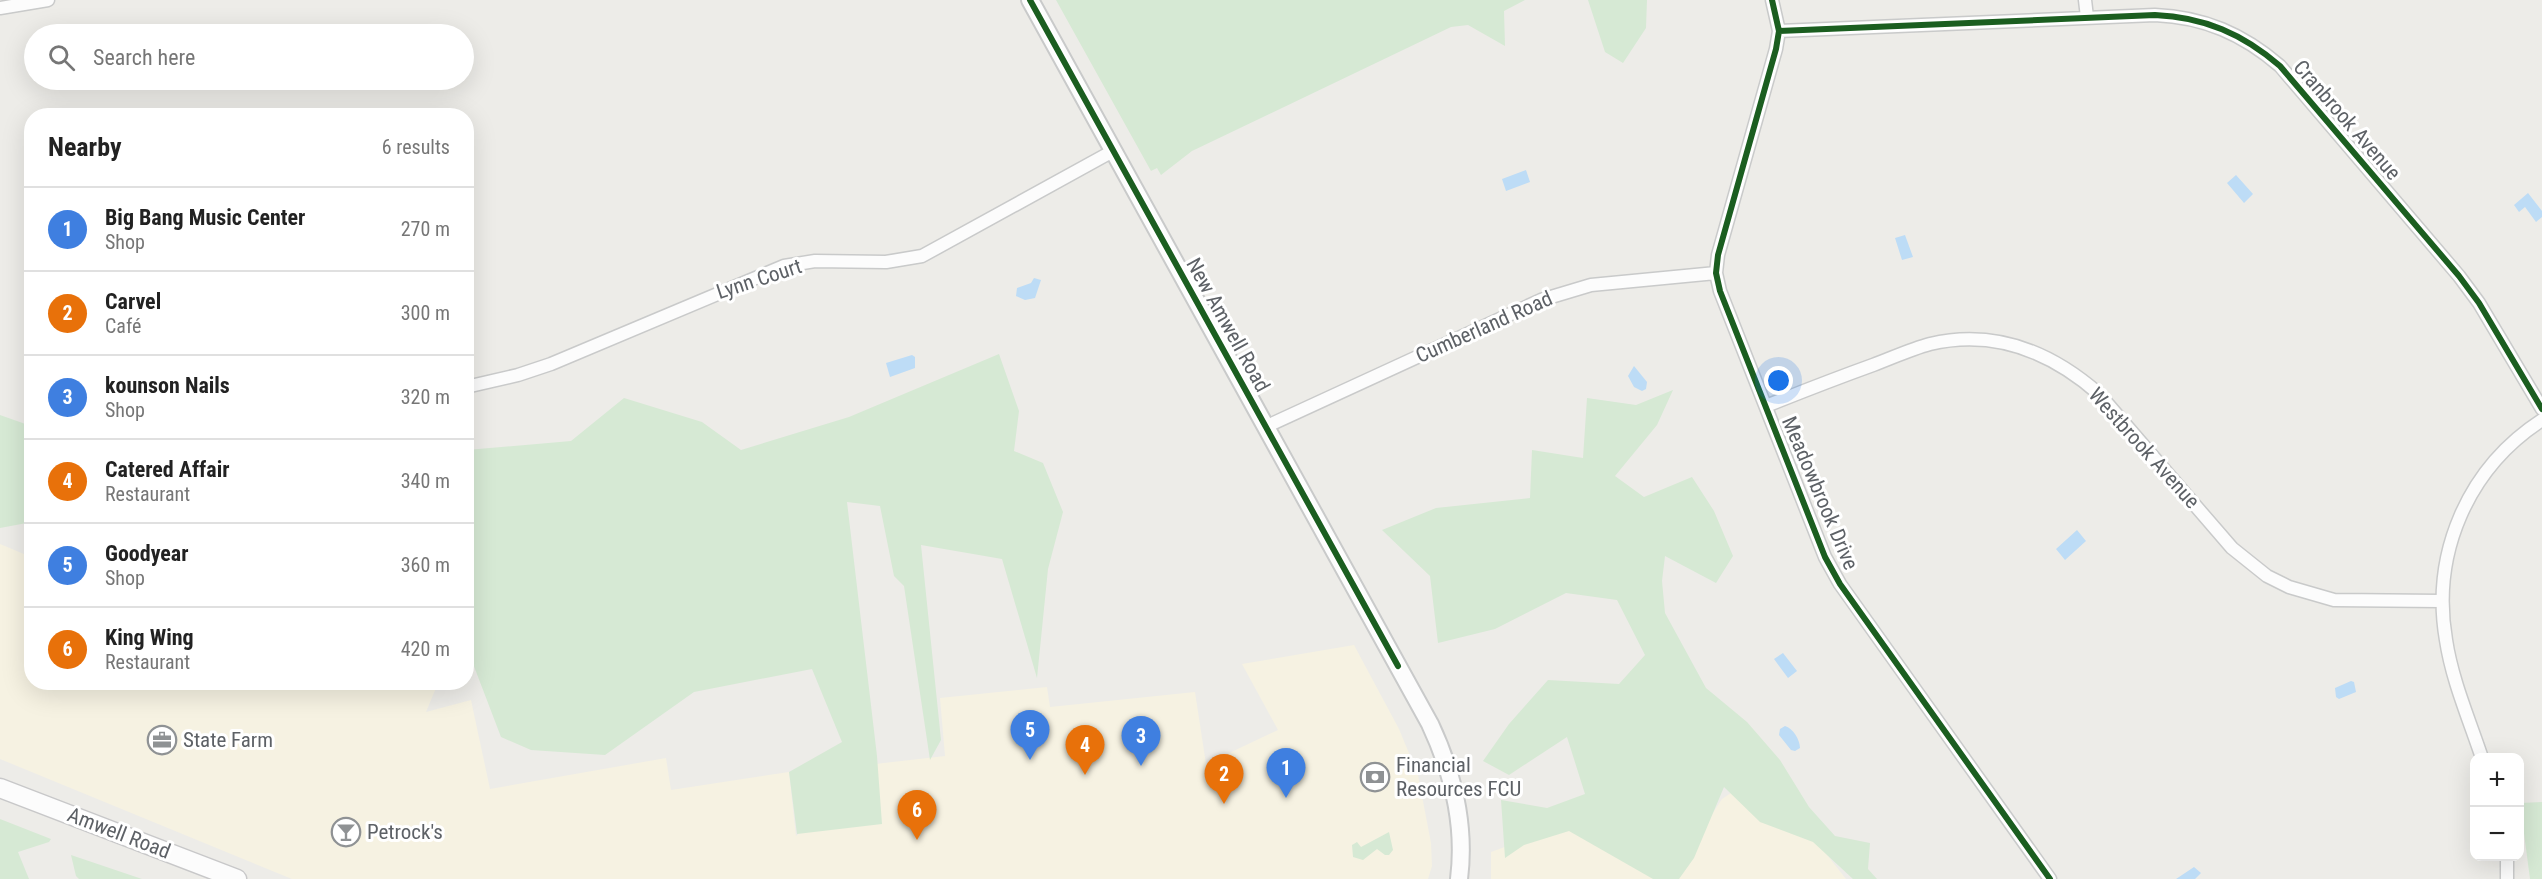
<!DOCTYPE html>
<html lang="en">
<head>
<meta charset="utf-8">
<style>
	:root { --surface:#fff; --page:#f6f6f6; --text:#222; --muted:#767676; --line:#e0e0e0; --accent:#ea580c }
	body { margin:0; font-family:"Roboto Condensed",sans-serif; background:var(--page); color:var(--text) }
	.controls { position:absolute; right:18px; bottom:18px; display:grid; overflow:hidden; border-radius:12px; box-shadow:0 6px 24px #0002 }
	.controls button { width:54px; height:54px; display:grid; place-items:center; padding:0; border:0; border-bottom:2px solid var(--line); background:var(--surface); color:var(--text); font:30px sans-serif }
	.you { position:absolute; left:1779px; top:381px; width:21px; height:21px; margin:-15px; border:4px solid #fff; border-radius:50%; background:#1a73e8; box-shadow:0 0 0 9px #1a73e833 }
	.badge { display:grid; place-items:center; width:39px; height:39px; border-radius:50%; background:var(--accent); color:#fff; font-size:20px; font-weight:700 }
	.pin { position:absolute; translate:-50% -50px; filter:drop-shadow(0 2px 3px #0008) }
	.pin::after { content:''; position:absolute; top:32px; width:21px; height:18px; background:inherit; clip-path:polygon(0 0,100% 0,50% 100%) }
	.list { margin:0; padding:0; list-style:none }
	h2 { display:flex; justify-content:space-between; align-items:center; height:78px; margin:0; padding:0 24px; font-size:26px }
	h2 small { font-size:20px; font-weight:400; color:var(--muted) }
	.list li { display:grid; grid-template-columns:39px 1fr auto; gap:18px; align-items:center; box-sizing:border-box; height:84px; padding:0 24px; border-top:2px solid var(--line) }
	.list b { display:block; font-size:22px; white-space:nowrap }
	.list p { margin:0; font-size:20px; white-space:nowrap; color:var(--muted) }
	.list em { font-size:20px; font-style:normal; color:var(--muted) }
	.icon { flex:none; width:33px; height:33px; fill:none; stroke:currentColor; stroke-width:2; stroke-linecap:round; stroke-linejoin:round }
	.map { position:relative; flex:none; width:2542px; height:879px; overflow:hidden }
	.search { position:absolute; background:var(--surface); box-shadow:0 6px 24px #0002; left:24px; top:24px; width:450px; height:66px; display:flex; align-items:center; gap:15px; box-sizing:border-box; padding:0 21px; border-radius:33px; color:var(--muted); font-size:22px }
	.panel { position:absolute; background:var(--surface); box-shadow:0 6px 24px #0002; left:24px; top:108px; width:450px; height:582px; border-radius:24px }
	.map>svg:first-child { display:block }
	.commercial { fill:#f6f2e2 }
	.green { fill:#d6e9d4 }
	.water { fill:#bddcf6 }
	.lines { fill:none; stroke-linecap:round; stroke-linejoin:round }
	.minor-casing { stroke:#c9caca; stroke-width:15 }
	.tertiary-casing { stroke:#c9caca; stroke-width:20 }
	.secondary-casing { stroke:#c8c8c9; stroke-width:21 }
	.minor { stroke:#fcfcfc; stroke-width:12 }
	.tertiary { stroke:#fcfcfc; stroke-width:16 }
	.secondary { stroke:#fcfcfc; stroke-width:18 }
	.cycleway-casing { stroke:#fff; stroke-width:10 }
	.cycleway { stroke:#1b5e20; stroke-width:6 }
	.labels { text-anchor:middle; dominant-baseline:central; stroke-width:6; stroke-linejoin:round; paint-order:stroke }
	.street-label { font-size:21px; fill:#5d6166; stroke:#fff }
	.poi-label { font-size:21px; fill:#5d6166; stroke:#fff; text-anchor:start }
</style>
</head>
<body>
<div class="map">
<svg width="2542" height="879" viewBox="0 0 2542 879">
	<rect width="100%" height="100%" fill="#edece8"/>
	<path class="commercial" d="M 0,544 L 31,557 L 32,682 L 438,683 L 426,712 L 471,700 L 490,789 L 666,758 L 671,790 L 789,772 L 796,836 L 875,764 L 945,756 L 940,698 L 1047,687 L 1050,707 L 1195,692 L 1206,764 L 1278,730 L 1242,664 L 1354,645 L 1399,729 L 1418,775 L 1431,843 L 1432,866 L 1428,879 L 292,879 L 0,759 Z
		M 1762,772 L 1846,879 L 1669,879 L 1722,799 Z
		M 1568,824 L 1663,879 L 1491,879 L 1491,852 Z"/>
	<path class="green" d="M 1056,0 L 1525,0 L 1504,11 L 1505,46 L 1468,25 L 1451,27 L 1192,151 L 1161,175 L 1157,168 L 1151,171 Z
		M 1588,0 L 1647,0 L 1646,28 L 1623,63 L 1605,52 Z
		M 999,354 L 1019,411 L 1014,451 L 1043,463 L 1063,512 L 1048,569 L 1037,678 L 1002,559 L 921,545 L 941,740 L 930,760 L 904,586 L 894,576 L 880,506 L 847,502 L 877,756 L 882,824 L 797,834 L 789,772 L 842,742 L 812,669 L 694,692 L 605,755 L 531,750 L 501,737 L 467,648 L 467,450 L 571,441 L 624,398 L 702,422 L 741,450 L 849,417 Z
		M 1673,390 L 1657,425 L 1615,476 L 1644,497 L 1692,477 L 1714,511 L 1733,556 L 1716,583 L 1665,556 L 1662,581 L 1665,613 L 1706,688 L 1747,722 L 1780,760 L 1809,807 L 1835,836 L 1870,843 L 1868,869 L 1877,879 L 1853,879 L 1813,842 L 1760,822 L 1724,787 L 1694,858 L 1679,879 L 1653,879 L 1569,831 L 1524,845 L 1505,858 L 1501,800 L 1547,808 L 1585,794 L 1567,737 L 1509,775 L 1483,761 L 1509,724 L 1548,680 L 1619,684 L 1645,655 L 1617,600 L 1566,593 L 1495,629 L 1438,643 L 1430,576 L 1382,530 L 1436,508 L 1530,498 L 1532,450 L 1583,458 L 1587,398 L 1636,405 Z
		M 0,415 L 31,426 L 32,522 L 0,528 Z
		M 2542,802 L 2542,879 L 2530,879 L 2520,803 Z
		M 0,819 L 51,839 L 49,842 L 18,852 L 29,879 L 0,879 Z
		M 1389,832 L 1393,850 L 1389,855 L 1385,855 L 1377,849 L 1363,860 L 1353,857 L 1352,845 L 1357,842 L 1361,847 Z
		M 71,855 L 142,879 L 79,879 L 76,876 Z"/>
	<path class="water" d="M 1526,170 L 1530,182 L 1506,191 L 1502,179 Z
		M 2236,175 L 2253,194 L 2244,203 L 2227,183 Z
		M 2528,193 L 2542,211 L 2542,217 L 2536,222 L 2525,207 L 2519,212 L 2514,205 Z
		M 1905,235 L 1913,257 L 1902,260 L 1895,238 Z
		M 1034,278 L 1041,280 L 1035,298 L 1025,300 L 1016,296 L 1017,288 L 1031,283 Z
		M 912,355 L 915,357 L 915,368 L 890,377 L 886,363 Z
		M 1634,366 L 1647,382 L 1646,389 L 1642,391 L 1634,387 L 1628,376 Z
		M 2077,530 L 2086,541 L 2065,560 L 2056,549 Z
		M 1783,653 L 1797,671 L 1788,678 L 1774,659 Z
		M 2351,681 L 2354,682 L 2356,692 L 2339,699 L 2336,697 L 2335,688 Z
		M 1785,726 C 1793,728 1800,740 1800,748 L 1795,751 L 1791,750 L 1779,735 L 1780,729 Z
		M 2194,867 L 2201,873 L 2195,879 L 2176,879 Z"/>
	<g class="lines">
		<g class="minor-casing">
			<path id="minor" d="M 1772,0 L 1779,31 L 1776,49 L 1718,255 L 1716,273 L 1720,291 L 1825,557 L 1840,584 L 2050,879
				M 2085,0 L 2087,17
				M 0,8 L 48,0
				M 1779,31 L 2155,15 C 2204,17 2243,34 2280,66 L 2459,276 L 2479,303 L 2542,409
				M 466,387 L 518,375 L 551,364 L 784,266 L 815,261 L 886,262 L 922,256 L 1113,151
				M 1766,406 C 1801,392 1837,378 1873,365 C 1892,358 1911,349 1930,344 C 1994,329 2051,352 2099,394 L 2232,548 L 2267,576 L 2289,587 L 2334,600 L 2441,601
				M 1265,427 L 1541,300 L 1591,285 L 1716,273
				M 2482,758 C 2469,719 2452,680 2446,640 C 2431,553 2468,468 2542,420
				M 2507,879 L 2507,856"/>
		</g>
		<g class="tertiary-casing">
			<path id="tertiary" d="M 1030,0 L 1430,724 C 1453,773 1466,824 1459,879"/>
		</g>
		<g class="secondary-casing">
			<path id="secondary" d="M 0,788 L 237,879"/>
		</g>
		<use href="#minor" class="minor"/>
		<use href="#tertiary" class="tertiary"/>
		<use href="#secondary" class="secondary"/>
		<g class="cycleway-casing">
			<path id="cycleway" d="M 1030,0 L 1398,666
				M 1772,0 L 1779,31 L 1776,49 L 1718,255 L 1716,273 L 1720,291 L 1825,557 L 1840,584 L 2050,879
				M 1779,31 L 2155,15 C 2204,17 2243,34 2280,66 L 2459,276 L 2479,303 L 2542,409"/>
		</g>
		<use href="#cycleway" class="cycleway"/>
	</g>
	<defs>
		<g id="office-ring" transform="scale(1.5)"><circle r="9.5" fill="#fff" stroke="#8f9294" stroke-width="1.5"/><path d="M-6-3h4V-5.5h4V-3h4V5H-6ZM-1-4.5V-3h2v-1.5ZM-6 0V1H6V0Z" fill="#8f9294"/></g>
		<g id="bank-ring" transform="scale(1.5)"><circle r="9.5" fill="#fff" stroke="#8f9294" stroke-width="1.5"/><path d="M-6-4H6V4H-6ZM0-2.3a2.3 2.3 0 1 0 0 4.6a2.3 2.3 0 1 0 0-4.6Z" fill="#8f9294"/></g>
		<g id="bar-ring" transform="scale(1.5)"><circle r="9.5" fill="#fff" stroke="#8f9294" stroke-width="1.5"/><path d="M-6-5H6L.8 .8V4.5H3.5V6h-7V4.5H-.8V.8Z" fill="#8f9294"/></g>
	</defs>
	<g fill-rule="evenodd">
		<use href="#office-ring" x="162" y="740"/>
		<use href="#bank-ring" x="1375" y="777"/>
		<use href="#bar-ring" x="346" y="832"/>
	</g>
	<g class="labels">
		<g class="street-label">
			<text transform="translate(2347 120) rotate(49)">Cranbrook Avenue</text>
			<text transform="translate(759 279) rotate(-18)">Lynn Court</text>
			<text transform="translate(1228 325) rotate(61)">New Amwell Road</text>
			<text transform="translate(1484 327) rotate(-24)">Cumberland Road</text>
			<text transform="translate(2144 448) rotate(48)">Westbrook Avenue</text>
			<text transform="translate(1820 493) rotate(67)">Meadowbrook Drive</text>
			<text transform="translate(119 833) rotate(21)">Amwell Road</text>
		</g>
		<g class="poi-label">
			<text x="183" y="740">State Farm</text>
			<text x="1396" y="765">Financial<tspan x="1396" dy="24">Resources FCU</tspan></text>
			<text x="367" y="832">Petrock's</text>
		</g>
	</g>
</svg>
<div class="controls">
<button>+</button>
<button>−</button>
</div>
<div class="you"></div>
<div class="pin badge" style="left:1286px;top:798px;background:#3f7fe0">1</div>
<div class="pin badge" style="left:1224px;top:804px;background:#e8710a">2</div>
<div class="pin badge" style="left:1141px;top:766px;background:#3f7fe0">3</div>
<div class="pin badge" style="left:1085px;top:775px;background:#e8710a">4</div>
<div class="pin badge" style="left:1030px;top:760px;background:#3f7fe0">5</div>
<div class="pin badge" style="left:917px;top:840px;background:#e8710a">6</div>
<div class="search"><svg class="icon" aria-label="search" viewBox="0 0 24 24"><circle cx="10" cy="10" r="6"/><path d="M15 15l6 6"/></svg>Search here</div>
<section class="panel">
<h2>Nearby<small>6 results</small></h2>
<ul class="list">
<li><span class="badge" style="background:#3f7fe0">1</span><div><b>Big Bang Music Center</b><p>Shop</p></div><em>270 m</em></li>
<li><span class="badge" style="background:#e8710a">2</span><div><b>Carvel</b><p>Café</p></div><em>300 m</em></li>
<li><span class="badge" style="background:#3f7fe0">3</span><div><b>kounson Nails</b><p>Shop</p></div><em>320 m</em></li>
<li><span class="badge" style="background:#e8710a">4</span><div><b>Catered Affair</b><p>Restaurant</p></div><em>340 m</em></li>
<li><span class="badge" style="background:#3f7fe0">5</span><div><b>Goodyear</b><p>Shop</p></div><em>360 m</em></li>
<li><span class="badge" style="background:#e8710a">6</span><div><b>King Wing</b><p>Restaurant</p></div><em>420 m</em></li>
</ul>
</section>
</div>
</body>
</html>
